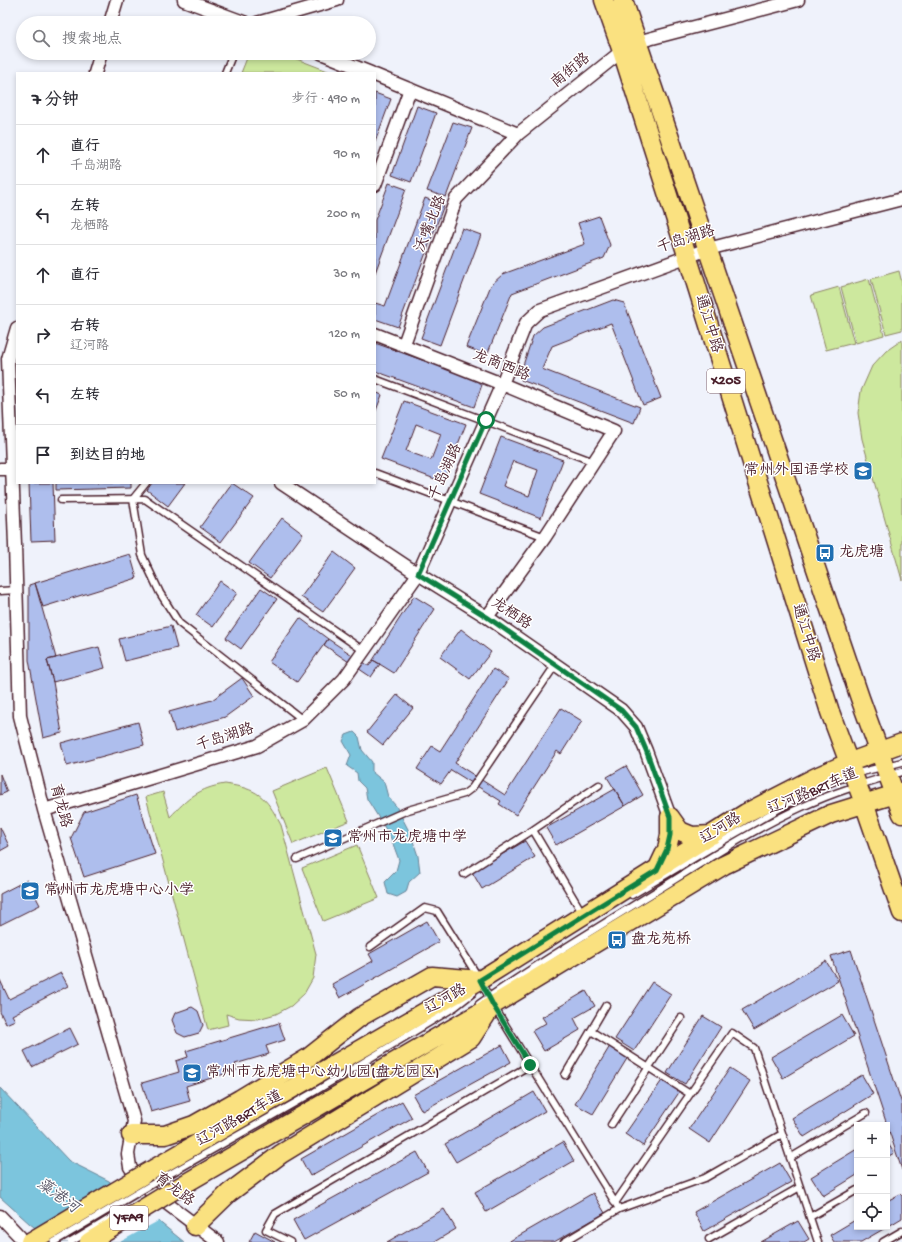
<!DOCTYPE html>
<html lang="zh">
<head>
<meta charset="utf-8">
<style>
	:root { --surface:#fff; --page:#f2f2f3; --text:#2b2b33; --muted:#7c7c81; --line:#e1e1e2 }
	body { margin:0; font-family:"Gochi Hand","LXGW WenKai TC",sans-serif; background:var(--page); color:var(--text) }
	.controls { position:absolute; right:12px; bottom:12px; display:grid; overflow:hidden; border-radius:0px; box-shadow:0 2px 6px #0003 }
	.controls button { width:36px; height:36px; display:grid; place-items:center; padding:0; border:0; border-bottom:1px solid var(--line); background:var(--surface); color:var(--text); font:20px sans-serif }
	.stop { position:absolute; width:12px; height:12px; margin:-9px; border:3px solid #0b8043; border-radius:50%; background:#fff }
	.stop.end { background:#0b8043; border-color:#fff; box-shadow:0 1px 4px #0008 }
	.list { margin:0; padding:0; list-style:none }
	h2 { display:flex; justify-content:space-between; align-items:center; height:52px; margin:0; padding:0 16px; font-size:17px }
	h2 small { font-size:13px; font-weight:400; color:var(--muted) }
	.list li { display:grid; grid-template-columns:26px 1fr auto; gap:12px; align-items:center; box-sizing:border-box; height:60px; padding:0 16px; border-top:1px solid var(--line) }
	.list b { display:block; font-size:15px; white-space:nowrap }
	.list p { margin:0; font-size:13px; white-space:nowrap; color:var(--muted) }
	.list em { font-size:13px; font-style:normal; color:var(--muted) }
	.icon { flex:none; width:22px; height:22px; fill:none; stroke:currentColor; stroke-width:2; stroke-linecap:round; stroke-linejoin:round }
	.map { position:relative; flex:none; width:902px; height:1242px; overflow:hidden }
	.search { position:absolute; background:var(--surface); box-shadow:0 2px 6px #0003; left:16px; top:16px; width:360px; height:44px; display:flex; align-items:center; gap:10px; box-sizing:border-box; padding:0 14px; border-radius:22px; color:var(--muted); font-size:15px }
	.panel { position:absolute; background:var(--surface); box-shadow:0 2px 6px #0003; left:16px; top:72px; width:360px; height:412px; border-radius:0px }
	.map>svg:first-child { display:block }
	.green { fill:#cde89e; stroke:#8c8464 }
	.water { fill:#7cc5dd; stroke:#688396 }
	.pier { fill:#eff2fb }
	.building { fill:#aebeed; stroke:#4a1f2b; fill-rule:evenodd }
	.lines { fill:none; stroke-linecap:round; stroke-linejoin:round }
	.lane-casing { stroke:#4a1f2b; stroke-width:9 }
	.street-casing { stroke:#4a1f2b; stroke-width:15 }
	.primary-casing { stroke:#4a1f2b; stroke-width:21 }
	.lane { stroke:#fff; stroke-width:6 }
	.street { stroke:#fff; stroke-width:12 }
	.primary { stroke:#fae180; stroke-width:18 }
	.lane-bridge-casing { stroke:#4a1f2b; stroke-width:9; stroke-linecap:butt }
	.primary-bridge-casing { stroke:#4a1f2b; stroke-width:21; stroke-linecap:butt }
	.lane-bridge { stroke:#fff; stroke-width:6 }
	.primary-bridge { stroke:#fae180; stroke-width:18 }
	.route { stroke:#0b8043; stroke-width:5 }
	.labels { text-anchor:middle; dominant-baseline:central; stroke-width:3; stroke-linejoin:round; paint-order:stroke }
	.shield { fill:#fff; stroke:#80626b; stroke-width:1 }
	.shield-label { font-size:14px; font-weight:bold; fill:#4a1f2b }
	.street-label { font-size:15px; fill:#4a1f2b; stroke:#fff }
	.poi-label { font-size:15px; fill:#4a1f2b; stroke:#fff; text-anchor:start }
	.water-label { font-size:16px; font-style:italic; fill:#5c5969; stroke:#fff }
</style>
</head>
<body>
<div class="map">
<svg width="902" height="1242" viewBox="0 0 902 1242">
	<rect width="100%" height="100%" fill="#eff2fb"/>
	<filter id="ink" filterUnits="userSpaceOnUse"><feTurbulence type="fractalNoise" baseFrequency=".025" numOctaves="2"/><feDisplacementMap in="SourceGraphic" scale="8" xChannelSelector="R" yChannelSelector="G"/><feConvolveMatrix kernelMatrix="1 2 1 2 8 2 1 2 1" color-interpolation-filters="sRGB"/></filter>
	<g filter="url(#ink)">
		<path class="green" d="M 249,53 L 281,53 L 333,73 L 241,73 Z
			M 899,271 L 902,283 L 902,330 L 886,334 L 871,279 Z
			M 869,279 L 884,335 L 856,343 L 841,287 Z
			M 839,287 L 854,343 L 826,350 L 811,295 Z
			M 902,340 L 902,580 L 862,439 L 858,413 L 861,391 L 872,366 L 886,351 Z
			M 327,768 L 349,821 L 293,844 L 272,791 Z
			M 225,784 C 258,789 265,795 281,825 L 316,954 L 313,978 L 304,994 L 291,1006 L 276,1014 L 258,1019 L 239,1018 L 226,1014 L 228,1025 L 208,1030 L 146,797 L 163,792 L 170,817 C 188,798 199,788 225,784 Z
			M 357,845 L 379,898 L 323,921 L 302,868 Z"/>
		<path class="water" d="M 354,732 L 359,737 L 362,750 L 372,762 L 372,772 L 384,782 L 388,797 L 396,806 L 411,835 L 418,856 L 420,872 L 409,882 L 406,892 L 397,897 L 388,894 L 385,882 L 396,871 L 399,860 L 390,836 L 367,799 L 365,788 L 358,781 L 357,773 L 347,766 L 351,755 L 343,741 L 346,735 Z
			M 0,1088 L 69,1161 L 109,1181 L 184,1242 L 54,1242 L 30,1224 L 0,1197 Z"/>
		<path class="pier" d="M 116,1184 L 160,1220 L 120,1242 L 51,1242 L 33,1229 Z"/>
		<path class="building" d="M 375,93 L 391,99 L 375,142 Z
			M 417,106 L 436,113 L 411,182 L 392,175 Z
			M 453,122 L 472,128 L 446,197 L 427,191 Z
			M 389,183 L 406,189 L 375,273 L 375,220 Z
			M 425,198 L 444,205 L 398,327 L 375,319 L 375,303 L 385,306 Z
			M 599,216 L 610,245 L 604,258 L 512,293 L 487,355 L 466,347 L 491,285 L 503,274 L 585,244 L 578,223 Z
			M 462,228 L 481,235 L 440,345 L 421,338 Z
			M 613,300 L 624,303 L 661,398 L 643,405 L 611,323 L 552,346 L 542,369 L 640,407 L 634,423 L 521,380 L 520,374 L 533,336 L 543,327 Z
			M 375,343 L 483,382 L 474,407 L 375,371 Z
			M 375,392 L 382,395 L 375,413 Z
			M 404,401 L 466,424 L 443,482 L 381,459 ZM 416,424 L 441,434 L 431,460 L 406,451 Z
			M 501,437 L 563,460 L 541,518 L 479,494 ZM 513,461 L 538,470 L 529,496 L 503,486 Z
			M 29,483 L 53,483 L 55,540 L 31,541 Z
			M 56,483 L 131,483 L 131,488 L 56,490 Z
			M 152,483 L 185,483 L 168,506 L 147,490 Z
			M 232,483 L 254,498 L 221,542 L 200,527 Z
			M 282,518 L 303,534 L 270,578 L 249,563 Z
			M 334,552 L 355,568 L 323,612 L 301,597 Z
			M 130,554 L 137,578 L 43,607 L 35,583 Z
			M 220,581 L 237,593 L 213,627 L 196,615 Z
			M 35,583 L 56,658 L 47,660 L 53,682 L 62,733 L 43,738 L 29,660 L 29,585 Z
			M 261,588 L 277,599 L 241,649 L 226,638 Z
			M 414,596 L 435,609 L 394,673 L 373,660 Z
			M 300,618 L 328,639 L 297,682 L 269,662 Z
			M 171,626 L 177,648 L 125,661 L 119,639 Z
			M 461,629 L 491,652 L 470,679 L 440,657 Z
			M 328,639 L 369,666 L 373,660 L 380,664 L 371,677 L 324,645 Z
			M 99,647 L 105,668 L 53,682 L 47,660 Z
			M 493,669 L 509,679 L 455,763 L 505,795 L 561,708 L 582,721 L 561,754 L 557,751 L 516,815 L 499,804 L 501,801 L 451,770 L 441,784 L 417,769 L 432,746 L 440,751 Z
			M 242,678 L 254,696 L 225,717 L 175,732 L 169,712 L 212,700 Z
			M 397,695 L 413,708 L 383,745 L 367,732 Z
			M 138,722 L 144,745 L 67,766 L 61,743 Z
			M 626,766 L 643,795 L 625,806 L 607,777 Z
			M 0,774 L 7,792 L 0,795 Z
			M 615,789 L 625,806 L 556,845 L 546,828 Z
			M 136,795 L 155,854 L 84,877 L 71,838 L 84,812 Z
			M 0,827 L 9,846 L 0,851 Z
			M 525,841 L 535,857 L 482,889 L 472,872 Z
			M 27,880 L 40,905 L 0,925 L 0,894 Z
			M 427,921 L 439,942 L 340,998 L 332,984 L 373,961 L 369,954 Z
			M 851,950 L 902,1104 L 902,1170 L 831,956 Z
			M 826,961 L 838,981 L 754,1030 L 742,1010 Z
			M 61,973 L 68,986 L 12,1015 L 15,1020 L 6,1024 L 0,1012 L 0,980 L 9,999 Z
			M 652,982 L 671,994 L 634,1051 L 615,1039 Z
			M 586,991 L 595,1006 L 574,1018 L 580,1030 L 544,1051 L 532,1031 L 546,1023 L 542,1017 Z
			M 192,1007 L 198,1011 L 203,1025 L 199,1033 L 185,1037 L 177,1033 L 172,1020 L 175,1013 Z
			M 842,1015 L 854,1036 L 783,1078 L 771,1057 Z
			M 703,1016 L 721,1027 L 685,1084 L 667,1073 Z
			M 279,1023 L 285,1040 L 266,1046 L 269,1054 L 235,1064 L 237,1070 L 186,1086 L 190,1101 L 151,1112 L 142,1083 L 179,1072 L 176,1061 L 188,1057 L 186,1051 Z
			M 70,1028 L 78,1044 L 32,1067 L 24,1051 Z
			M 502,1045 L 511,1062 L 422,1111 L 413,1095 Z
			M 610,1046 L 628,1057 L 593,1114 L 575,1104 Z
			M 730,1068 L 750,1081 L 710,1143 L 689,1129 Z
			M 862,1075 L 873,1094 L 804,1137 L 792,1118 Z
			M 663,1079 L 680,1091 L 643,1146 L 625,1134 Z
			M 534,1092 L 545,1111 L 456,1162 L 445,1144 Z
			M 402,1101 L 412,1118 L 310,1176 L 301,1159 Z
			M 563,1142 L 574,1161 L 486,1212 L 475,1192 Z
			M 887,1142 L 894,1153 L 887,1157 Z
			M 857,1149 L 857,1175 L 823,1196 L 811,1177 Z
			M 417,1152 L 428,1172 L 304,1240 L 293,1220 Z
			M 780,1163 L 791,1182 L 704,1231 L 694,1212 Z
			M 593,1193 L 605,1213 L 554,1242 L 508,1242 Z
			M 900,1194 L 902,1196 L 902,1218 L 887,1227 L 887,1201 Z
			M 444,1209 L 456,1229 L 434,1242 L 387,1242 Z
			M 857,1219 L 857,1227 L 887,1227 L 861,1242 L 834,1242 L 830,1235 Z
			M 798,1221 L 809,1239 L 804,1242 L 761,1242 Z
			M 255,1231 L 275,1242 L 249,1242 Z"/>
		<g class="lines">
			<g class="lane-casing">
				<path id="lane" d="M 225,73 L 233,53
					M 375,379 L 594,462
					M 375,473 L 450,501 L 545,537
					M 146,483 L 133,499 L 142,555 L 160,593 L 179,623 L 303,720
					M 61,500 L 145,499 L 364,651
					M 0,591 L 17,590
					M 533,830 L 583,914
					M 297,859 L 408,810 L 464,794 L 472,788 L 556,664
					M 464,874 L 533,830 L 599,785
					M 632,895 L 733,835 L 816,788 L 854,774 L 902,762
					M 370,947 L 425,908 L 437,911 L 480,980 L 493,1005 L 619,1209
					M 479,1004 C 533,966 589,933 645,898 C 696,867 747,832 802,807 C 834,792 868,782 902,772
					M 591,1031 L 690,1094
					M 565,1075 L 606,1005
					M 611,1125 L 681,1018
					M 790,1158 L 866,1113
					M 154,1183 L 314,1092 L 455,1007 L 473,993
					M 615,1203 L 732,1033 L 754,1048 L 818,1242
					M 810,1217 L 857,1190
					M 709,1239 L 800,1187
					M 290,1242 L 266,1230 L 275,1214 L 530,1065
					M 564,1242 L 619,1209 L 705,1178 L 782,1134
					M 883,1242 L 902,1231"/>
			</g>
			<g class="street-casing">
				<path id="street" d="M 184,0 L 246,23
					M 110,23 L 117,0
					M 257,23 L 337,0
					M 321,53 L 371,73
					M 95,73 L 101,53
					M 375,75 L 518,134 L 622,51 L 637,42 L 798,0
					M 375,185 L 410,89
					M 17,328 L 8,359 L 15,545 L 20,716 L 44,810 L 134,1121 L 128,1154 L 130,1167 L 141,1184 L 218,1242
					M 375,334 L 502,384 L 614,431 L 545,537 L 487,617
					M 404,344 L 456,199 L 518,134
					M 0,469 L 12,469
					M 281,483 L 418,574 L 487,617 L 621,710 L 636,727 L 646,751 L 670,817
					M 44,810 L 257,746 L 303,720 L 344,679 L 418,574 L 502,384 L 526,323 L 540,310 L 708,249 L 902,199
					M 0,1216 L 25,1242"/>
			</g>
			<g class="primary-casing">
				<path id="primary" d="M 604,0 L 622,51 L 687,255 L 830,712 L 864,803 L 902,913
					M 623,0 L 860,698 L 902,814
					M 670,817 L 680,831 L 692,836 L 712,835
					M 657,870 L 667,849 L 670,835 L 670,817
					M 131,1135 L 165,1135 L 194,1125 L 240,1099 L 308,1058 L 360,1017 L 432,976 L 480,980
					M 143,1175 L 480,980 L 746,813 L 816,777 L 850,762 L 902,743
					M 169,1193 L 493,1005 L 724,865 L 831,814 L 902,792
					M 195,1226 L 229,1193 L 281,1154 L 471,1038 L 490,1009"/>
			</g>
			<use href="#lane" class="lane"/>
			<use href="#street" class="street"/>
			<use href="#primary" class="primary"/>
			<g class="lane-bridge-casing">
				<path id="lane-bridge" d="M 54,1242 L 154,1183
					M 71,1242 L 111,1218"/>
			</g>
			<g class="primary-bridge-casing">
				<path id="primary-bridge" d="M 30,1242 L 143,1175
					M 89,1242 L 169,1193"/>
			</g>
			<use href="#lane-bridge" class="lane-bridge"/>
			<use href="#primary-bridge" class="primary-bridge"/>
		</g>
	</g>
	<g class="lines" filter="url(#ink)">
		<path class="route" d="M 486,420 L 418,574 L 487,617 L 621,710 L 636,727 L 646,750 L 670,817 L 670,835 L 667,849 L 657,870 L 480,980 L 493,1005 L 530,1065"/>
	</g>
	<defs>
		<g id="school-square" transform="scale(1)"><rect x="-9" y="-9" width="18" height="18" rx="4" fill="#1f6fb2" stroke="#fff"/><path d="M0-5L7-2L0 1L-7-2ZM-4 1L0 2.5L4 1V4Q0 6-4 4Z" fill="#fff"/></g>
		<g id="bus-square" transform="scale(1)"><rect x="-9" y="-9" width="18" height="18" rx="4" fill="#1f6fb2" stroke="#fff"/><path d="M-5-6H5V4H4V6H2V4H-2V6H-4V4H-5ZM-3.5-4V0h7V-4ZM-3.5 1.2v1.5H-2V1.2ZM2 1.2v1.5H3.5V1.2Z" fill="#fff"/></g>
	</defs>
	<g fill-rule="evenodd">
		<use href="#school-square" x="863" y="471"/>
		<use href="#bus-square" x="825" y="553"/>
		<use href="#school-square" x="333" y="838"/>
		<use href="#school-square" x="30" y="891"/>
		<use href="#bus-square" x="617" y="940"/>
		<use href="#school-square" x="192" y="1073"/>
	</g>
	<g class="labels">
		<g class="shield">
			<rect x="707" y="369" width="38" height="24" rx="3"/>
			<rect x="110" y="1206" width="38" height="24" rx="3"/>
		</g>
		<g class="shield-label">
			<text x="726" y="381">X205</text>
			<text x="129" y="1218">YFA9</text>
		</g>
		<g class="street-label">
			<text transform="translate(571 71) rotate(-39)">南街路</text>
			<text transform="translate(431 224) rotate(-68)">沃嘴北路</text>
			<text transform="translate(686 240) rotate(-18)">千岛湖路</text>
			<text transform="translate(708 324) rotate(73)">通江中路</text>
			<text transform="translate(501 366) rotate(22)">龙商西路</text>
			<text transform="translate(446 472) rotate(-66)">千岛湖路</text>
			<text transform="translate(511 614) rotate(34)">龙栖路</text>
			<text transform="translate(805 633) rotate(73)">通江中路</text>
			<text transform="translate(225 738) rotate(-18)">千岛湖路</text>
			<text transform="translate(813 792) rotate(-23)">辽河路BRT车道</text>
			<text transform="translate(60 806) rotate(75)">育龙路</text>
			<text transform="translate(721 829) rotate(-32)">辽河路</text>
			<text transform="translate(446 1000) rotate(-30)">辽河路</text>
			<text transform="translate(240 1119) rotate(-30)">辽河路BRT车道</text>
			<text transform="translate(174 1190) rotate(37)">育龙路</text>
		</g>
		<g class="poi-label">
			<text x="849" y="471" text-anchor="end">常州外国语学校</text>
			<text x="839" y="553">龙虎塘</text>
			<text x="347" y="838">常州市龙虎塘中学</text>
			<text x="44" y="891">常州市龙虎塘中心小学</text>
			<text x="631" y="940">盘龙苑桥</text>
			<text x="206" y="1073">常州市龙虎塘中心幼儿园(盘龙园区)</text>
		</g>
		<g class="water-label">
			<text transform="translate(57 1197) rotate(36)">藻港河</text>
		</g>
	</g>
</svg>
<div class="controls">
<button>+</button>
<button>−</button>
<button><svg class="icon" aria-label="locate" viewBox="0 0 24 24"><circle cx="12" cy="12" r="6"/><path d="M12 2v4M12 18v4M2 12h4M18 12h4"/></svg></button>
</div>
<div class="stop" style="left:486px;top:420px"></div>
<div class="stop end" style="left:530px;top:1065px"></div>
<div class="search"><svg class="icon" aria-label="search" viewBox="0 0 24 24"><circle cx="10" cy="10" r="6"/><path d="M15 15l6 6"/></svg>搜索地点</div>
<section class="panel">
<h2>7 分钟<small>步行 · 490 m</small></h2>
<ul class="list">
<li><svg class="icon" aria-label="ahead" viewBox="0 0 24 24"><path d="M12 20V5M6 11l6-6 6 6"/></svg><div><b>直行</b><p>千岛湖路</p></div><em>90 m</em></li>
<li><svg class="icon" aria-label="left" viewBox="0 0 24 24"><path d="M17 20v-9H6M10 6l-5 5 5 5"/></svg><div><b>左转</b><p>龙栖路</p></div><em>200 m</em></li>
<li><svg class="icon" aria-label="ahead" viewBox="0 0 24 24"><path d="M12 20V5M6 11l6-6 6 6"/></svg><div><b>直行</b></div><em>30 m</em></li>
<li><svg class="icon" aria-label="right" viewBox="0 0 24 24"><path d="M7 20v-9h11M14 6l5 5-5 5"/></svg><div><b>右转</b><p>辽河路</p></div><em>120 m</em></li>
<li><svg class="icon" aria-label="left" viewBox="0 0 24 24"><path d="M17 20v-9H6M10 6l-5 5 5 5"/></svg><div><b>左转</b></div><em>50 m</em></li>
<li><svg class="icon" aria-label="arrive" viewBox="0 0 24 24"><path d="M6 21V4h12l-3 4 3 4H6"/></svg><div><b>到达目的地</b></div></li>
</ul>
</section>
</div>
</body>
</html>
